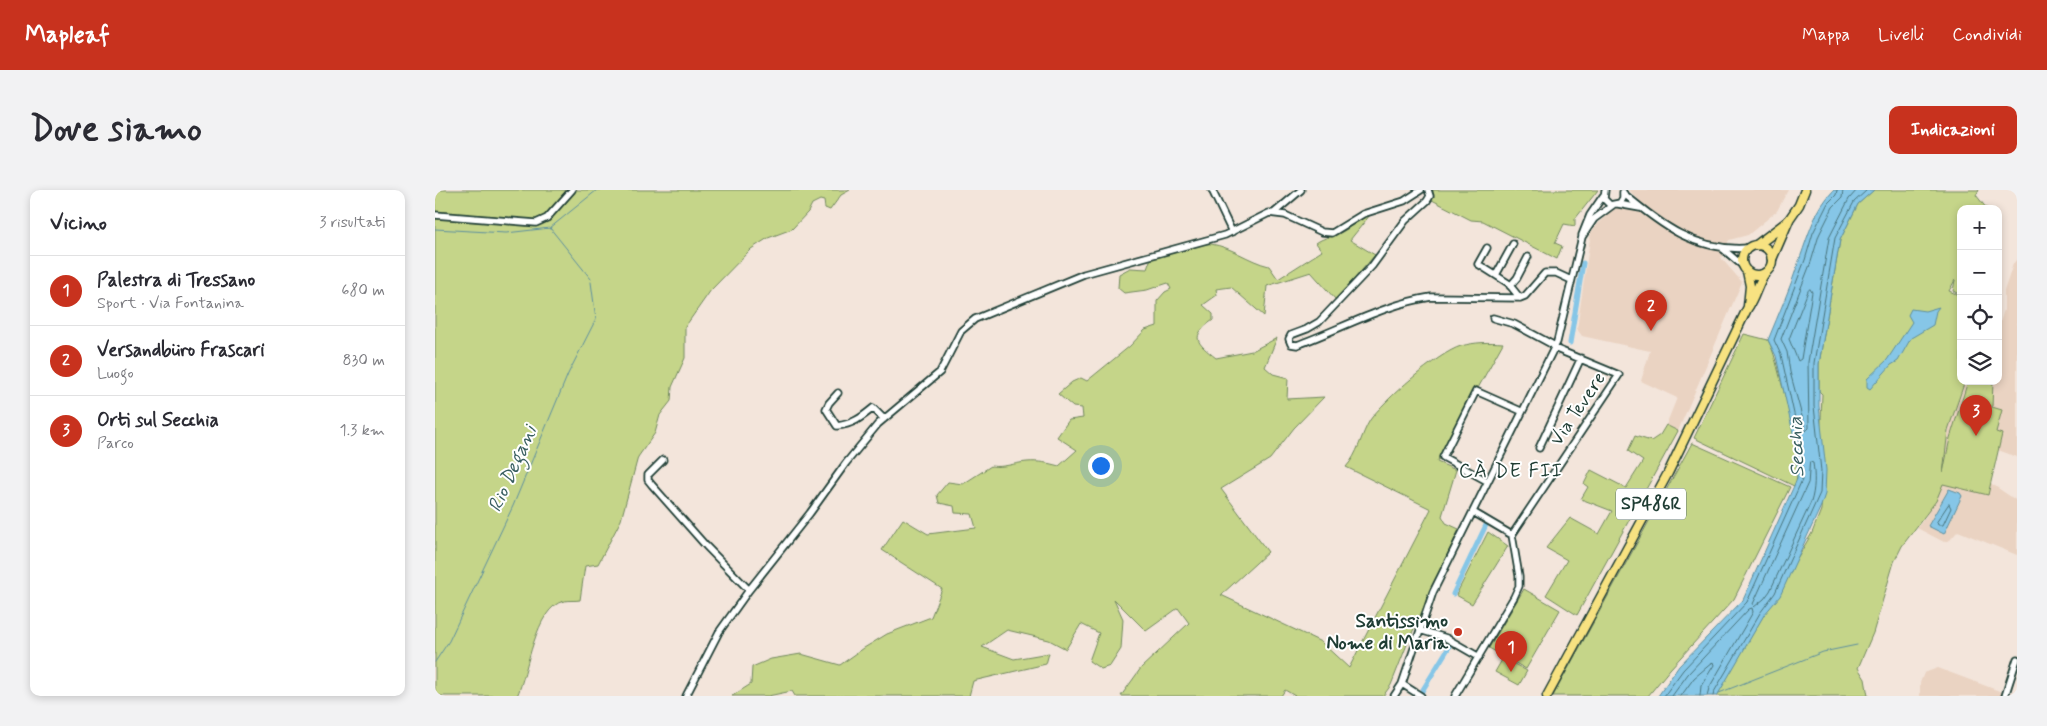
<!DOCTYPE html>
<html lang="it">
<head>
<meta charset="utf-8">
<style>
	:root { --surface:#fff; --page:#f2f2f3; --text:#2b2b33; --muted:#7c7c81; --line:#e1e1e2; --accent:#c8321e }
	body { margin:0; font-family:Mynerve,sans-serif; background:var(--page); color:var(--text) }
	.controls { position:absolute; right:15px; top:15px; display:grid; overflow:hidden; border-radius:10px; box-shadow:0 2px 8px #0003 }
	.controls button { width:45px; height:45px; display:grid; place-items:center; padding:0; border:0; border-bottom:1px solid var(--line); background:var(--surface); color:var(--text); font:25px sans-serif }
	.you { position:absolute; left:665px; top:275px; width:18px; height:18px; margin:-12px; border:4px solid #fff; border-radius:50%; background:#1a73e8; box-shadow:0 0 0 8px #1a73e833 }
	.badge { display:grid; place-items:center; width:32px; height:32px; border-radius:50%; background:var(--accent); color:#fff; font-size:16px; font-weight:700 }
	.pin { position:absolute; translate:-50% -41px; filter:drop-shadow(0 1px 2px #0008) }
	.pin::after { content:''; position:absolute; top:26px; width:18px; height:15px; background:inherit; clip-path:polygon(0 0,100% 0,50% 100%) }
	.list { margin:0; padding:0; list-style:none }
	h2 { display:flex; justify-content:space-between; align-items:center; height:65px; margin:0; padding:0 20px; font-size:21px }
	h2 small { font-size:16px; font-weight:400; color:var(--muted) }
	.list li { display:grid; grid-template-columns:32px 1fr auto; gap:15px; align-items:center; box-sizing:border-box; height:70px; padding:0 20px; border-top:1px solid var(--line) }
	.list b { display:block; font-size:19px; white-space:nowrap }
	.list p { margin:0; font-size:16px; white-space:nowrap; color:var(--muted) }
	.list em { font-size:16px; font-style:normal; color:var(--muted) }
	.icon { flex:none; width:28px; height:28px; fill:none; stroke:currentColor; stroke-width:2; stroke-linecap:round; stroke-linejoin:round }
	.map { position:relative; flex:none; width:1582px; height:506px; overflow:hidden; border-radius:10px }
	header { display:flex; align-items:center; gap:30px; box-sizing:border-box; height:70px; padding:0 25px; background:var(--accent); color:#fff }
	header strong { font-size:24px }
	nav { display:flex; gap:28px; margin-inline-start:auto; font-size:18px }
	.intro { display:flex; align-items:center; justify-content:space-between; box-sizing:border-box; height:120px; padding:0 30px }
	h1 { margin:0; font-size:35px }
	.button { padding:12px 22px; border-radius:10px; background:var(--accent); color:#fff; font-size:18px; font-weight:700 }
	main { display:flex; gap:30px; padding:0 30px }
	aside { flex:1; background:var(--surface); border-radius:10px; box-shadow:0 2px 8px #0003 }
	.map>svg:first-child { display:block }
	.built { fill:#ead3c2 }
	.green { fill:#c5d589; stroke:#72895e }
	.water { fill:#86c6e7; stroke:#5d8f9f }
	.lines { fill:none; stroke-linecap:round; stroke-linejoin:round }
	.shore { stroke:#48747c; stroke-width:1 }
	.stream { stroke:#5d8f9f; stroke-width:1 }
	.canal { stroke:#86c6e7; stroke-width:5 }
	.minor-casing { stroke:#1f3d34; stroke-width:9 }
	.major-casing { stroke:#1f3d34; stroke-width:11 }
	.highway-casing { stroke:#1f3d34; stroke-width:12 }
	.minor { stroke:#fff; stroke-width:5.5 }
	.major { stroke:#f7e281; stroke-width:8 }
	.highway { stroke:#f7e281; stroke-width:9 }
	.poi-dot { fill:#c8321e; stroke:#fff; stroke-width:2 }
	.labels { text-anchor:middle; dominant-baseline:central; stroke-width:4; stroke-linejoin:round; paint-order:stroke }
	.shield { fill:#fff; stroke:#627771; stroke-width:1 }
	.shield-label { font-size:18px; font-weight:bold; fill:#1f3d34 }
	.street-label { font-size:19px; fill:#1f3d34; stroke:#fff }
	.poi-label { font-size:19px; font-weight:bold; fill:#1f3d34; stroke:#fff; text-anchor:end }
	.water-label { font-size:20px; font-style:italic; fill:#395f61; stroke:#fff }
	.neighbourhood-label { font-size:20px; letter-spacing:1px; fill:#1f3d34; stroke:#fff }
</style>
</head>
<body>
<header>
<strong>Mapleaf</strong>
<nav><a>Mappa</a><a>Livelli</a><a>Condividi</a></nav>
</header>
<div class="intro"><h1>Dove siamo</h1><a class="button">Indicazioni</a></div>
<main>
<aside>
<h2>Vicino<small>3 risultati</small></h2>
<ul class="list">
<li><span class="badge">1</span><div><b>Palestra di Tressano</b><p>Sport · Via Fontanina</p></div><em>680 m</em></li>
<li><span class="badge">2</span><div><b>Versandbüro Frascari</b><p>Luogo</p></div><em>830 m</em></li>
<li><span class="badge">3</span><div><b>Orti sul Secchia</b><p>Parco</p></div><em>1.3 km</em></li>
</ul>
</aside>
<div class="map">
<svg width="1582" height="506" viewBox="0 0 1582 506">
	<rect width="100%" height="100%" fill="#f3e5db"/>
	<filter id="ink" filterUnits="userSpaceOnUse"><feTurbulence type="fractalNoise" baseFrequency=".02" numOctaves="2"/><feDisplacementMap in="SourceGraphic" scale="10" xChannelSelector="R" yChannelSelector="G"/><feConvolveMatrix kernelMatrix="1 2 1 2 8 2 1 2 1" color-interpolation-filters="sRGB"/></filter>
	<g filter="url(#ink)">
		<path class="built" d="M 1194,0 L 1353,0 L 1342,21 L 1313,45 L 1294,50 L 1286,68 L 1307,92 L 1243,241 L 1231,235 L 1242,208 L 1206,191 L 1215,161 L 1147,146 L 1142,139 L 1156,42 L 1172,24 L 1183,17 L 1196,20 L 1204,10 Z
			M 1582,69 L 1582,267 L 1563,260 L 1554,292 L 1582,311 L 1582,365 L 1523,341 L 1515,350 L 1509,352 L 1482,338 L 1491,326 L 1508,291 L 1509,267 L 1513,240 L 1529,191 L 1563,191 L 1563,139 L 1569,120 L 1569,101 L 1578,74 Z
			M 1503,478 L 1567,502 L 1566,506 L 1485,506 L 1485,493 L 1489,483 Z"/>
		<path class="green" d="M 0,0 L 415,0 L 406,5 L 395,20 L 390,18 L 389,11 L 385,10 L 377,14 L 373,22 L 357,39 L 333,48 L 316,59 L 276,100 L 250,137 L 250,168 L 237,197 L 236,211 L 225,225 L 220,243 L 203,267 L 186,330 L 163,374 L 150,376 L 145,410 C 140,411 134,410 129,411 C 100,417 93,483 82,506 L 0,506 Z
			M 998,0 L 1163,0 L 1140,29 L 1140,36 L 1129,34 L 1120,53 L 1127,56 L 1122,69 L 1048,31 L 1036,30 L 997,10 Z
			M 1439,0 L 1544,0 L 1541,5 L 1552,19 L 1526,19 L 1526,105 L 1518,101 L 1520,90 L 1514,101 L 1526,106 L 1526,191 L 1530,191 L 1513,240 L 1508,283 L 1515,248 L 1533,191 L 1558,191 L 1557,217 L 1567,220 L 1561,242 L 1567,244 L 1553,305 L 1508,294 L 1501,311 L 1467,356 L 1459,372 L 1438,443 L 1423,478 L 1430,489 L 1433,506 L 1281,506 L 1377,343 L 1386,320 L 1387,302 L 1385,253 L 1387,204 L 1384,201 L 1384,174 L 1405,50 L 1423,14 Z
			M 935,25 L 915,50 L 940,65 L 901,110 L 876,82 L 832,96 L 829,126 L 796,97 L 781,99 L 782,105 L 768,115 L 778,124 L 778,130 C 754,147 762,153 781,168 L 817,161 L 842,148 L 830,177 L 838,184 L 853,188 L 852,209 L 889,207 L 859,238 L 835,269 L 786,299 L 833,362 L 786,405 L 886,452 L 914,478 L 996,319 L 911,277 C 923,264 926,245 935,230 C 949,210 1003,163 1026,156 C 1040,152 1054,152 1068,153 L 1002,272 L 1021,280 L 1007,326 L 1011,333 L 1024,339 L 973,452 L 956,495 L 948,506 L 860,506 L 850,500 L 846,506 L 686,506 L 706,478 L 754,433 L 743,418 L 711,441 L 679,409 L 688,429 L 686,459 L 675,476 L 666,479 L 654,471 L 664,443 L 646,434 L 631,459 L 614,450 L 572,440 L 547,457 L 579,469 L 614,463 L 611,474 L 538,491 L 534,506 L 360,506 L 357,501 L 333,506 L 297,506 L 316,494 L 317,477 L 336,469 L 366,464 L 405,475 L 429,458 L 452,444 L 496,427 L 507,399 L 447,360 L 468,329 L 493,344 L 541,338 L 537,324 L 520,323 L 519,316 L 504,313 L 502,305 L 513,292 L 528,294 L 556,276 C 569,278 579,273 592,272 C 604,271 613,273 624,276 L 642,260 L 622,247 L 634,230 L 648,228 L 647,218 L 638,217 L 623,204 L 637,192 L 646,188 L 652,191 L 695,156 L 710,140 L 722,136 L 722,111 L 730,102 L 736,99 L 733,93 L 712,100 L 689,103 L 683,98 L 684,84 L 695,78 L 712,79 L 716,68 C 729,65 766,52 776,54 C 797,57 813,71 834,76 L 843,89 L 887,61 L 881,53 C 889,47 898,47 907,42 C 917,37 924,28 935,25 Z
			M 1309,144 L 1333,150 C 1340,164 1341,173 1345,187 C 1352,217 1372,267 1359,296 L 1259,248 Z
			M 1231,235 L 1243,241 L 1142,425 L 1111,405 L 1132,370 L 1111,358 L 1135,328 L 1164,344 L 1177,321 L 1146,309 L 1153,297 L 1149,294 L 1156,280 L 1191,298 L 1208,271 L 1193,261 L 1200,246 L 1216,251 L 1225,245 Z
			M 1257,253 L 1355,297 L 1299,409 L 1235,479 L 1213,506 L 1118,506 Z
			M 1053,342 L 1073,356 L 1037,414 L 1021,405 Z
			M 1089,399 L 1125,420 L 1091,479 L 1054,458 Z
			M 1068,468 L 1092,481 L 1084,495 L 1060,482 Z"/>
		<path class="water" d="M 1399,0 L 1439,0 L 1423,14 L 1405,50 L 1384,174 L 1384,216 L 1391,280 L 1390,304 L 1386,316 L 1345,406 L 1329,425 L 1282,506 L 1223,506 L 1244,476 L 1308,410 L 1362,289 L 1362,261 L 1341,166 L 1333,150 C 1344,123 1356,96 1365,68 C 1374,43 1380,19 1399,0 Z
			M 1504,117 L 1501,121 L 1498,135 L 1476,148 L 1463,171 L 1456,175 L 1435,199 L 1432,197 L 1432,189 L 1452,170 L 1477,132 L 1473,125 L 1476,119 L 1490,121 Z
			M 1514,299 L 1525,303 L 1527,306 L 1509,344 L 1493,336 Z"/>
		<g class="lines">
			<path class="shore" d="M 1408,0 L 1407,8 L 1398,17 L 1384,45 L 1376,72 L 1346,149 L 1352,162 L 1355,182 L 1371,241 L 1374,238 L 1373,172 L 1394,48 L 1414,9 L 1422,0
				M 1375,99 L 1377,102 L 1366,169 L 1363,171 L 1354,149 L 1373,101 Z
				M 1375,272 L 1378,273 C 1380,286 1380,299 1376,312 L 1335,401 L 1329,409 L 1319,417 L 1318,414 L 1373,293 Z
				M 1514,314 L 1516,318 L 1508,335 L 1503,335 L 1502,332 Z
				M 1229,506 L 1248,480 L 1312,412 L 1367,290 L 1367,260 L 1346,165 L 1339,150 L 1370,70 L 1378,43 L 1393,13 L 1401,5 L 1402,0
				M 1237,506 L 1253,484 L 1314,419 L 1317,418 L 1318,422 L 1274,498 L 1272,506
				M 1246,506 L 1259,488 L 1278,472 L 1279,475 L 1266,496 L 1265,506
				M 1278,506 L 1279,502 L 1325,423 L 1340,403 L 1385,303 L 1386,281 L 1379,216 L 1379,173 L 1400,48 L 1419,12 L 1432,0"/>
			<path class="stream" d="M 115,38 L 156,89
				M 0,39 L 71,43 L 115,38 L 162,0
				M 0,472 L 14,451 L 78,316 L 133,184 L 161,129 L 156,92
				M 1284,503 L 1388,462 L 1422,455"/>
			<path class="canal" d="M 1135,153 L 1148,73
				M 1018,404 L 1052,333
				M 984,506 L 1014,457"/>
			<g class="minor-casing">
				<path id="minor" d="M 777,0 L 797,42
					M 993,0 L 995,6 L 992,11 L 970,31 L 937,76 L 884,132 L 872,139 L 856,145 L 854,149 L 856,154 L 862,155 C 906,139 950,114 996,107 L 1085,108 L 1090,106 L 1110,83 L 1121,83 L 1136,90
					M 1170,0 L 1169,9 L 1175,15 L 1185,13 L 1188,8 L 1188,2
					M 1188,3 C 1226,35 1261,62 1313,58
					M 1183,14 L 1205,18
					M 840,22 L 866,0
					M 0,25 L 101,33 L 112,28 L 137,0
					M 1147,45 L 1147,47 L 1159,29 L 1178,15
					M 1147,45 L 1155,25 L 1168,6
					M 1052,58 L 1043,74 L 1073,93 L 1085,108
					M 1288,59 L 1308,76
					M 1061,85 L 1078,54
					M 1075,96 L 1082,88 L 1093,67
					M 1058,128 L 1079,134 L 1120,156
					M 403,203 L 394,213 L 391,219 L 402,236 C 418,234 426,228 438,218 L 449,229
					M 1104,258 L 1146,168
					M 228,270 L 213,285 L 213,290 L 217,295 L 271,356 L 314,400 L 375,323 L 411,273 L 443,234 L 505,182 L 526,141 L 540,129 L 649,84 L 790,45 L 834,23 L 850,25 L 887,42 L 897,43 L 928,24 L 969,11 L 986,0
					M 1052,291 L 1008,267 L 1041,201 L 1086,221
					M 1038,322 L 1077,345
					M 1077,345 L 1184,185 L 1119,158
					M 985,440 L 1011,448 L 1044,467
					M 967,494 L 986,506
					M 251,506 L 284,442 L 314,400
					M 959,506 L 967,494 L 998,402 L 1122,152 L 1147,47
					M 1020,506 L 1079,407 L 1084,396 L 1084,386 L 1077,345
					M 1570,506 L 1582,469"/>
			</g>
			<g class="major-casing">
				<path id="major" d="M 1353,31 L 1364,15 L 1370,0
					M1307 70a15 15 0 1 1 30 0a15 15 0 1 1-30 0Z
					M 1312,81 L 1315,96 L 1313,116
					M 1112,506 L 1233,283 L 1312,119 C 1321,107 1322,93 1331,82"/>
			</g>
			<g class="highway-casing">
				<path id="highway" d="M 1322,55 L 1351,33
					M 1337,68 L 1353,31"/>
			</g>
			<use href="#minor" class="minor"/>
			<use href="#major" class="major"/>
			<use href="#highway" class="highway"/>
		</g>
	</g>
	<circle class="poi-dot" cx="1023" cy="442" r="5"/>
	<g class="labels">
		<rect class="shield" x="1181" y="298.5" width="70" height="31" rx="4"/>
		<g class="shield-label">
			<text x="1216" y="314">SP486R</text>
		</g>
		<g class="street-label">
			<text transform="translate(1143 219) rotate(-56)">Via Tevere</text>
		</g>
		<g class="poi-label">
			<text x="1013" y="431">Santissimo<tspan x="1013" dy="22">Nome di Maria</tspan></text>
		</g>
		<g class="water-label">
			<text transform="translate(1362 257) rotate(-92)">Secchia</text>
			<text transform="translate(78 279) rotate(-66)">Rio Degani</text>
		</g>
		<g class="neighbourhood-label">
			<text x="1076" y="281">CÀ DE FII</text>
		</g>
	</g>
</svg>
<div class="controls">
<button>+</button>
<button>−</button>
<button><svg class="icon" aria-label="locate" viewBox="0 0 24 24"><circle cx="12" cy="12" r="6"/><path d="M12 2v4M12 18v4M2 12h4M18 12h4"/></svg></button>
<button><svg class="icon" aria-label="layers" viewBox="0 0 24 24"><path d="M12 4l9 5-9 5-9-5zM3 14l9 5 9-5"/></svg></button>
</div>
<div class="you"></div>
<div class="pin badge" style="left:1076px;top:482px">1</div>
<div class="pin badge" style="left:1216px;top:141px">2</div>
<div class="pin badge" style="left:1541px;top:246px">3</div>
</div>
</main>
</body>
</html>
